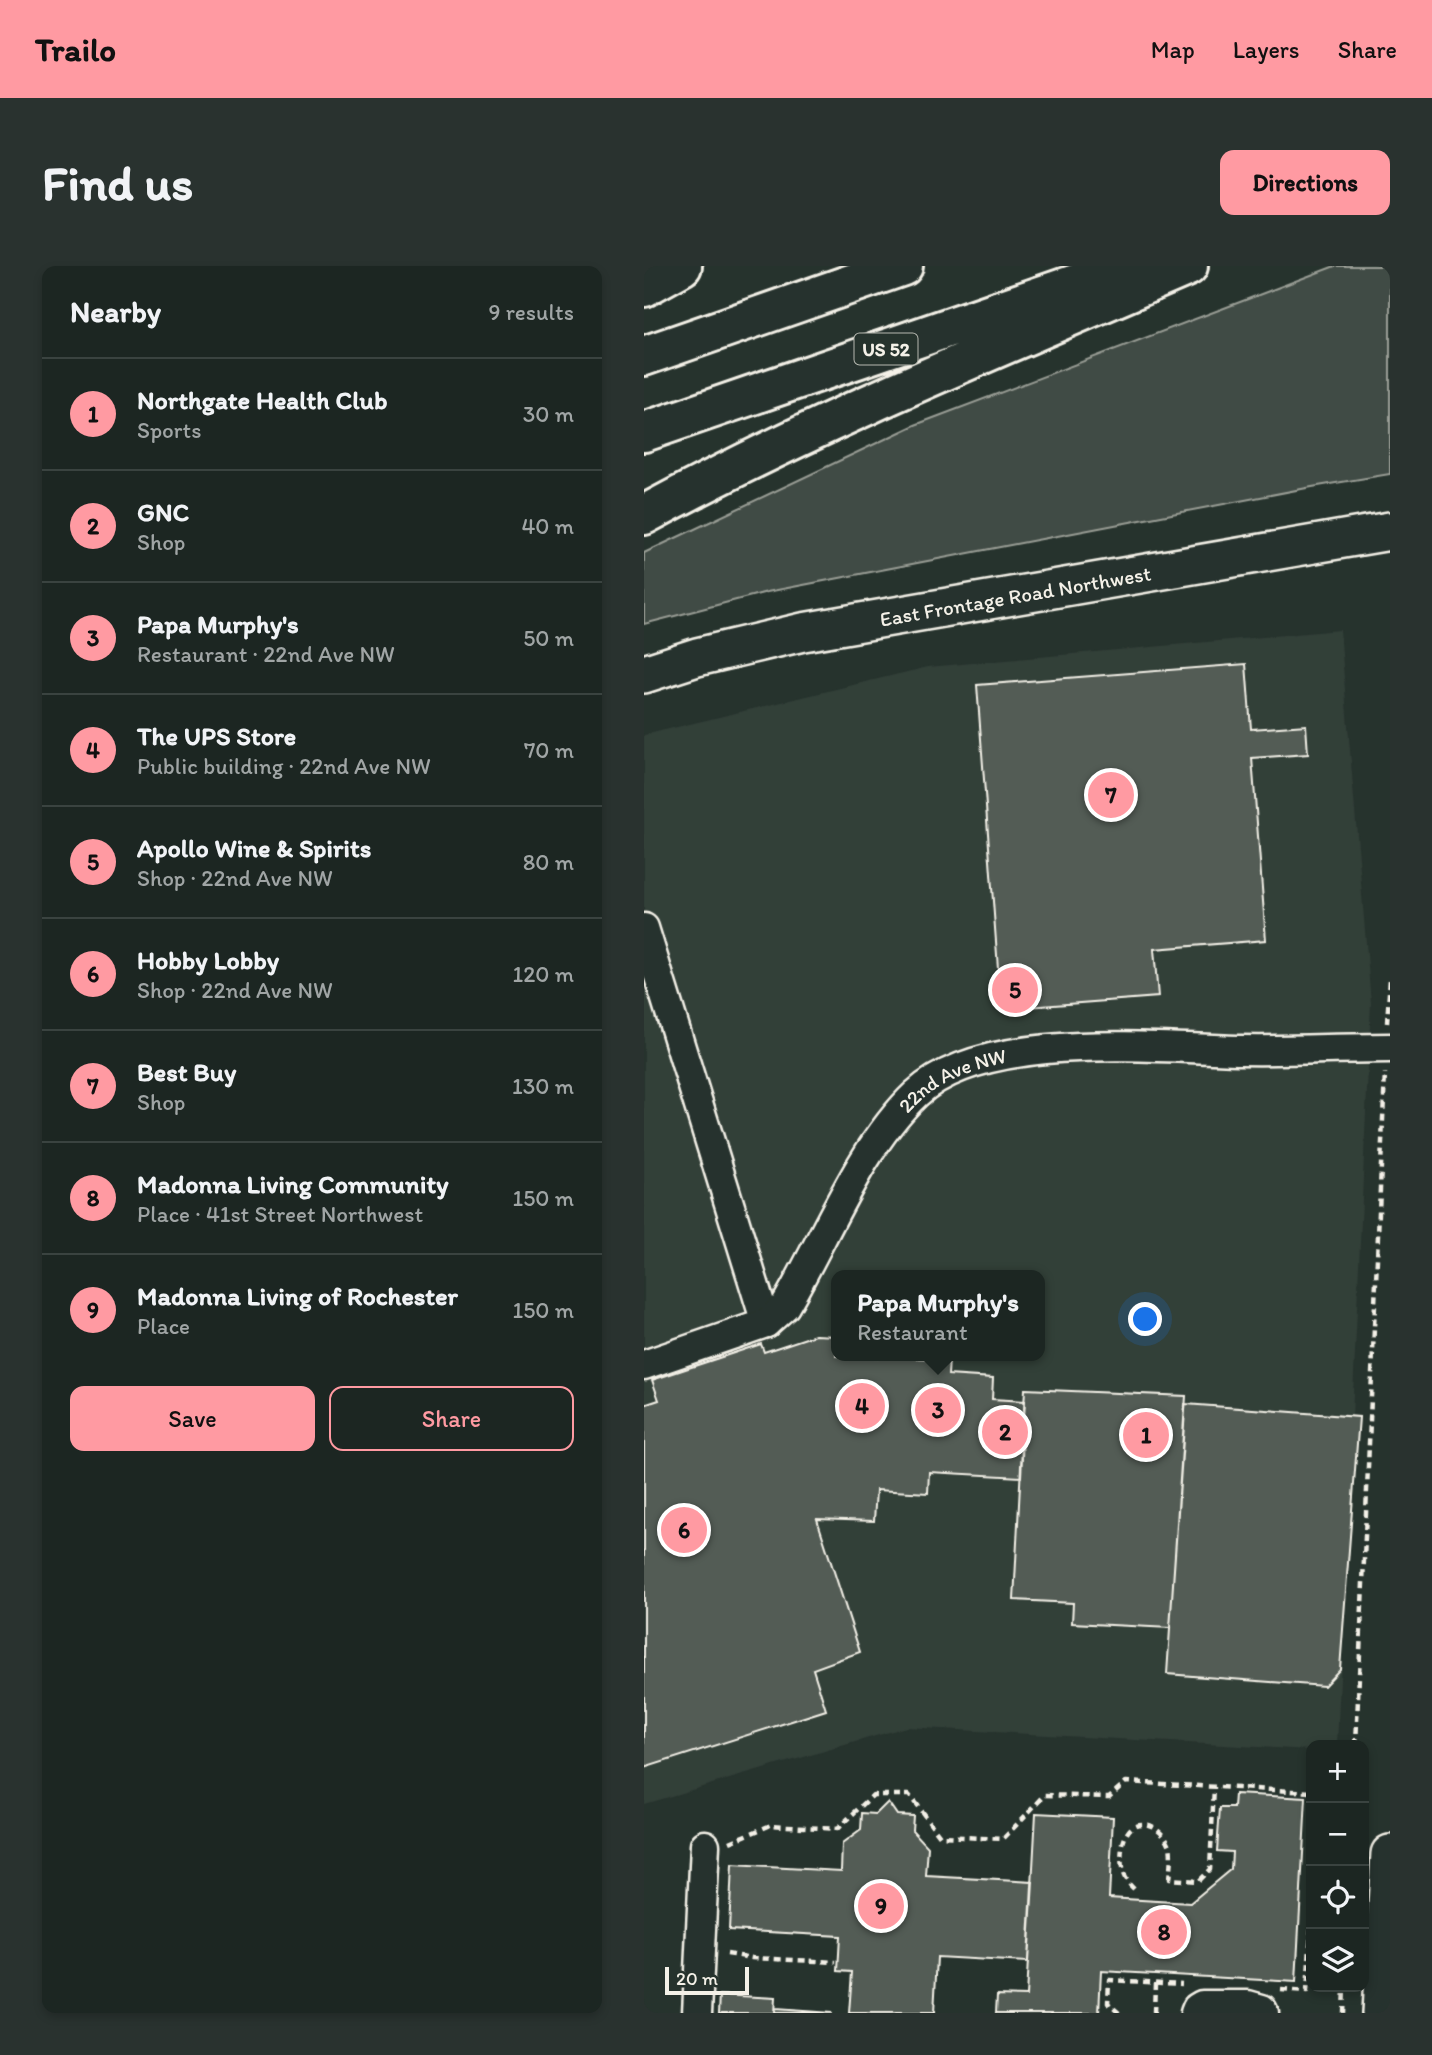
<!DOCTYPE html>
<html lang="en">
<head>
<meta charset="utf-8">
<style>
	:root { --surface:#1c2622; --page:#29322f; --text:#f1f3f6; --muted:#a0a5a5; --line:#3a4340; --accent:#ff9aa2 }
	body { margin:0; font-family:Itim,sans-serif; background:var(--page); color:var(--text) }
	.controls { position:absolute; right:21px; bottom:21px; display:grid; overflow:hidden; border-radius:14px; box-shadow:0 4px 10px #0003 }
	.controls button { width:63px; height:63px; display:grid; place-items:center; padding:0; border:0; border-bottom:2px solid var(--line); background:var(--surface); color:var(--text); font:35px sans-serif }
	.scale { position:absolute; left:21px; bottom:18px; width:84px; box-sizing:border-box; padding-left:7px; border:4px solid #f4f1e8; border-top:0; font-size:19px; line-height:24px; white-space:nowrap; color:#f4f1e8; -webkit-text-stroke:5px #26332d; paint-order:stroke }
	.you { position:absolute; left:502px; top:1054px; width:24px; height:24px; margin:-18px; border:5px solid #fff; border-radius:50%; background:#1a73e8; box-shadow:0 0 0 10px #1a73e833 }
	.badge { display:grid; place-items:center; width:46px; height:46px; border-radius:50%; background:var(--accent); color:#111; font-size:23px; font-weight:700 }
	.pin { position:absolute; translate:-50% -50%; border:4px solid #fff; box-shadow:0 2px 7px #0006 }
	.popup { position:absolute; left:187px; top:1004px; width:214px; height:91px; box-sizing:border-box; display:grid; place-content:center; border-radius:14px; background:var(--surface); filter:drop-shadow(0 2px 5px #0005); font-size:23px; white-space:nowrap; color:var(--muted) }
	.popup b { font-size:26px; color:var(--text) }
	.popup::after { content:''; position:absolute; left:50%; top:100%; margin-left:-14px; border:14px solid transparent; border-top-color:var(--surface) }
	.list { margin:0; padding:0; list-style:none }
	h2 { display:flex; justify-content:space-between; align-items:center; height:91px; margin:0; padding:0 28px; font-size:30px }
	h2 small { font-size:23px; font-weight:400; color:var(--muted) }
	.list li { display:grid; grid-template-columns:46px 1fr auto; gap:21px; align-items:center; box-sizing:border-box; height:112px; padding:0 28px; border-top:2px solid var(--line) }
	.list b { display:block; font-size:26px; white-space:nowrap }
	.list p { margin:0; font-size:23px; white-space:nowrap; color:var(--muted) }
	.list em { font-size:23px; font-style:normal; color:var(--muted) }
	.actions { display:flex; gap:14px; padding:21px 28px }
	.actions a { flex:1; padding:16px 0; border:2px solid var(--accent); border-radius:14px; text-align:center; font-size:24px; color:var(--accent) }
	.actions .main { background:var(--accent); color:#111 }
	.icon { flex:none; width:38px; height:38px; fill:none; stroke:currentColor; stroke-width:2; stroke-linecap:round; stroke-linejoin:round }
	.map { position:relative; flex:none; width:746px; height:1747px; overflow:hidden; border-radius:14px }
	header { display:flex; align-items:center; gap:42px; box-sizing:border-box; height:98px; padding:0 35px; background:var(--accent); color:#111 }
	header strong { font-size:33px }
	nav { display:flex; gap:38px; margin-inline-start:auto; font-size:24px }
	.intro { display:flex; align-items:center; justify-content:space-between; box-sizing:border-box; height:168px; padding:0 42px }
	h1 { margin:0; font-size:49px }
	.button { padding:18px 32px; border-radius:14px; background:var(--accent); color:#111; font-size:24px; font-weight:700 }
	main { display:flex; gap:42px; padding:0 42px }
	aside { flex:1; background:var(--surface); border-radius:14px; box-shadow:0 4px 10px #0003 }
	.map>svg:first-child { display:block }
	.built { fill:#333f39; fill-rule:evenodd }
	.green { fill:#414b45; stroke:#9a9e96; stroke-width:2 }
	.building { fill:#525c55; stroke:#f4f1e8; stroke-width:2 }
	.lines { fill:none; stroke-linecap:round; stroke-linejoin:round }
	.minor-casing { stroke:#f4f1e8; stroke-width:33 }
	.major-casing { stroke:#f4f1e8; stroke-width:42 }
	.highway-casing { stroke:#f4f1e8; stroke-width:44 }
	.path { stroke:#f4f1e8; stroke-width:4.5; stroke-dasharray:7 5; stroke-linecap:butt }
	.minor { stroke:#26332d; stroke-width:28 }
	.major { stroke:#26332d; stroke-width:37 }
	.highway { stroke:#26332d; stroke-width:38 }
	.labels { text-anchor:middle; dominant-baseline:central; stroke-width:5; stroke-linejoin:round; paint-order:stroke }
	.shield { fill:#26332d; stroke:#b6b8b0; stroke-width:2 }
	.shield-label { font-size:19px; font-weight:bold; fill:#f4f1e8 }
	.street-label { font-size:21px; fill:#f4f1e8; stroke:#26332d }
</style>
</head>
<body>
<header>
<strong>Trailo</strong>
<nav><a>Map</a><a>Layers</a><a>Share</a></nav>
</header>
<div class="intro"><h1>Find us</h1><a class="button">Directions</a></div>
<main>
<aside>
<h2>Nearby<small>9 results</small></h2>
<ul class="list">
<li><span class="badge">1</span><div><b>Northgate Health Club</b><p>Sports</p></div><em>30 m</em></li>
<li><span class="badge">2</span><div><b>GNC</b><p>Shop</p></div><em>40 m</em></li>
<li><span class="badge">3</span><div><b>Papa Murphy's</b><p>Restaurant · 22nd Ave NW</p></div><em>50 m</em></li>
<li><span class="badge">4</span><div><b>The UPS Store</b><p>Public building · 22nd Ave NW</p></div><em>70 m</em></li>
<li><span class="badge">5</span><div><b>Apollo Wine &amp; Spirits</b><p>Shop · 22nd Ave NW</p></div><em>80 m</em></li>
<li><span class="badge">6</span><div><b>Hobby Lobby</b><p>Shop · 22nd Ave NW</p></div><em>120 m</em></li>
<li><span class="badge">7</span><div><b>Best Buy</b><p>Shop</p></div><em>130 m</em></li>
<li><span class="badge">8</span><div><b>Madonna Living Community</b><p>Place · 41st Street Northwest</p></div><em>150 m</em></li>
<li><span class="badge">9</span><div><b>Madonna Living of Rochester</b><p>Place</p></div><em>150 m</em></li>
</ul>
<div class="actions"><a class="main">Save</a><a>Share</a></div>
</aside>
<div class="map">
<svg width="746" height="1747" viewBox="0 0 746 1747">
	<rect width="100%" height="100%" fill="#26332d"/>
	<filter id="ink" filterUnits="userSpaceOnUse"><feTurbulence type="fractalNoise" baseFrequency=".0143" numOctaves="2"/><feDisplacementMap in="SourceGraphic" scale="14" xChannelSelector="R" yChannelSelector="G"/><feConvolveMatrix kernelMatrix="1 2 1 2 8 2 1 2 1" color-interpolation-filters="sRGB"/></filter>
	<g filter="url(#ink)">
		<path class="built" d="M 696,364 L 727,737 L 693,1479 L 667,1479 L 667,1484 L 262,1461 L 0,1538 L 0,469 L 284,401 ZM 192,1009 L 396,1009 L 396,1090 L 192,1090 Z"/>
		<path class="green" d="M 691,0 L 746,0 L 746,208 L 668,221 L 123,326 L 0,358 L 0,287 L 271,159 Z"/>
		<path class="building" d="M 602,398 L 607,463 L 662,459 L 664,488 L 608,492 L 622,674 L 510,683 L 514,731 L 357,743 L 333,419 Z
			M 171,1069 L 192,1070 L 192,1090 L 305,1093 L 304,1109 L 349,1112 L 348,1133 L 381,1135 L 377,1211 L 285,1206 L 284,1227 L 232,1224 L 230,1255 L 173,1253 L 216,1386 L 169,1403 L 182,1444 L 0,1502 L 0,1139 L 15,1134 L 8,1114 L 117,1078 L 120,1086 Z
			M 381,1123 L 542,1130 L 526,1362 L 428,1357 L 429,1337 L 370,1334 Z
			M 541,1138 L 715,1151 L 696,1403 L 680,1420 L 523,1408 Z
			M 591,1528 L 662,1532 L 652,1716 L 457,1705 L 455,1747 L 352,1747 L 353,1729 L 382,1730 L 392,1547 L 469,1551 L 465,1632 L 546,1637 L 587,1603 L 588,1586 L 573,1585 L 576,1542 L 590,1542 Z
			M 244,1536 L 253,1549 L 269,1550 L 268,1564 L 284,1581 L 282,1610 L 389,1616 L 384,1696 L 293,1691 L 290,1747 L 205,1747 L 208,1706 L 194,1705 L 196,1670 L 85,1664 L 88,1599 L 197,1605 L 198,1578 L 217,1564 L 218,1547 L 232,1548 Z
			M 76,1729 L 131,1732 L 130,1747 L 75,1747 Z
			M 131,1743 L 188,1747 L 130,1747 Z"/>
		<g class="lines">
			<g class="minor-casing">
				<g id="minor">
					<path d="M 0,662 L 122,1057"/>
					<path id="s1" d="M 0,1099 L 122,1057 L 141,1040 C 181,973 215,882 272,828 C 340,764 509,782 597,784 C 647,785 696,782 746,782"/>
					<path d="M 53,1747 L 61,1579"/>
					<path d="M 551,1747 L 553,1742 L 558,1739 L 604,1739 L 618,1743 L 620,1747"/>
				</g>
			</g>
			<g class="major-casing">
				<g id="major">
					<path id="s2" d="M 0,408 L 53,391 L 159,366 L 746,265"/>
					<path d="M 737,1747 L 746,1588"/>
				</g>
			</g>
			<g class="highway-casing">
				<path id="highway" d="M 0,21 L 38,0
					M 0,90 L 259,0
					M 0,166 L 484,0
					M 0,249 C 175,154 361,79 544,0"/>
			</g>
			<path class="path" d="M 743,757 L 746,712
				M 712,1479 L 741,807
				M 86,1576 L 127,1559 L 193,1563 L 229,1529 L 265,1529 L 296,1570 L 359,1573 L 401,1529 L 465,1531 L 482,1516 L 667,1526
				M 490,1623 C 486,1619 482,1615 480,1610 C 475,1598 476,1565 492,1559 C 506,1554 522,1567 526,1580 C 528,1590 526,1603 525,1613 L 554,1615 L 566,1603 L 570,1521
				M 83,1688 L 108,1692 L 192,1696
				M 637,1724 L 663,1726 L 667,1663
				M 475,1747 L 464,1737 L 465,1714 L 538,1718
				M 510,1747 L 511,1717
				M 699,1747 L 700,1721"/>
			<use href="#minor" class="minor"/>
			<use href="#major" class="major"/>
			<use href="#highway" class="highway"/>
		</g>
	</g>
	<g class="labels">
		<rect class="shield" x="210.5" y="67.5" width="63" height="31" rx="5"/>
		<g class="shield-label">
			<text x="242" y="83">US 52</text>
		</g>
		<g class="street-label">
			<text stroke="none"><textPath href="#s2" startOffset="380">East Frontage Road Northwest</textPath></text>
			<text stroke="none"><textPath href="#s1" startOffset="444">22nd Ave NW</textPath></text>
		</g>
	</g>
</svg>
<div class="controls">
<button>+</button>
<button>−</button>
<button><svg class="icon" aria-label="locate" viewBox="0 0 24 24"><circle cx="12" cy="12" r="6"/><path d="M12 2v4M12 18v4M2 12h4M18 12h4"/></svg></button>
<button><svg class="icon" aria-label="layers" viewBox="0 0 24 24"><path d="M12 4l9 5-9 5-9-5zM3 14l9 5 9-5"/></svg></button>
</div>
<div class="scale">20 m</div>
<div class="you"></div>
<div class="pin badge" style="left:502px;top:1169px">1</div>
<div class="pin badge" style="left:361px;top:1166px">2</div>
<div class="pin badge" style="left:294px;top:1144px">3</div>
<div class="popup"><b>Papa Murphy's</b>Restaurant</div>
<div class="pin badge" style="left:218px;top:1140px">4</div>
<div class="pin badge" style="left:371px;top:724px">5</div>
<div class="pin badge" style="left:40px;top:1264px">6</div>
<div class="pin badge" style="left:467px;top:529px">7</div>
<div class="pin badge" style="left:520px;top:1666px">8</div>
<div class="pin badge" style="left:237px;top:1640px">9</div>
</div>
</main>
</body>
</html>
